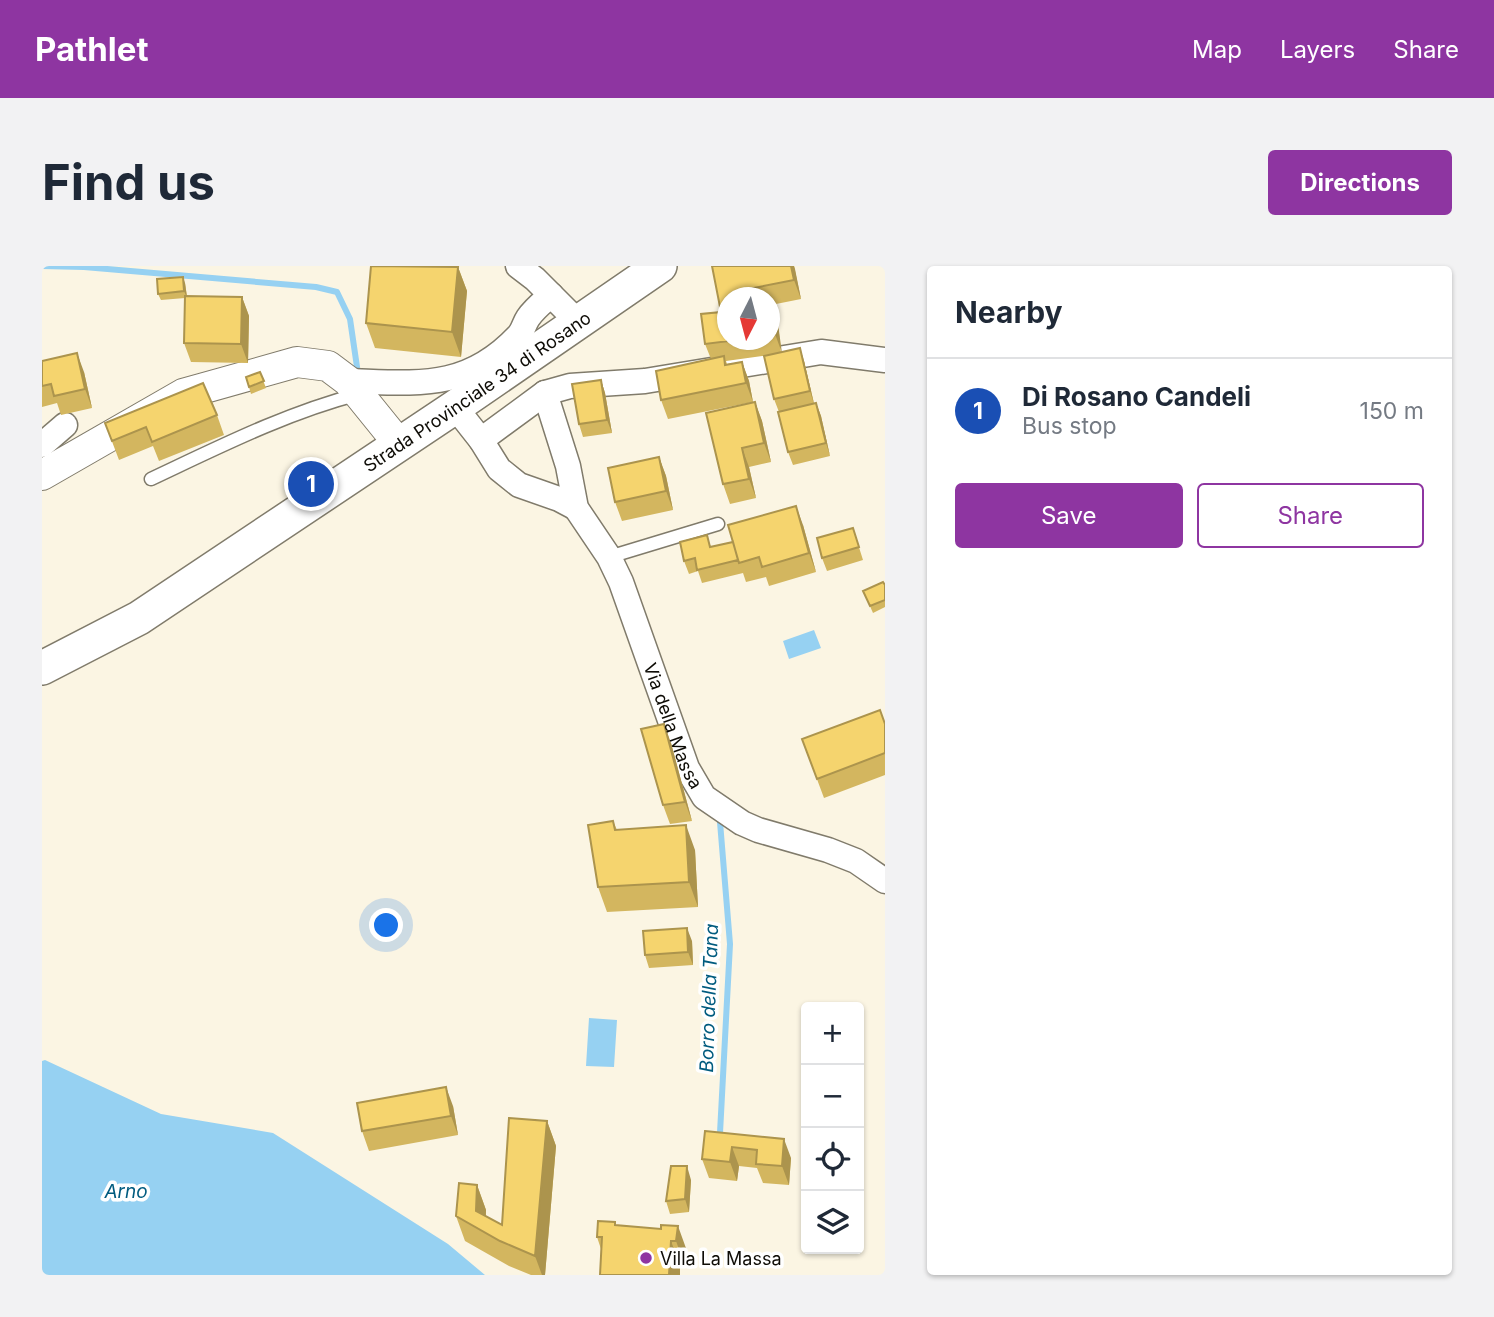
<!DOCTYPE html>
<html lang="en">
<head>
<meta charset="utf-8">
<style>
	:root { --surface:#fff; --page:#f2f2f3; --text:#1f2937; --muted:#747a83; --line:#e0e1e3; --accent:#8e35a1 }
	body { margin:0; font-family:Inter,sans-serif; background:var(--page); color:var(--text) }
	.controls { position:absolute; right:21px; bottom:21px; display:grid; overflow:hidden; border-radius:7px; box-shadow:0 2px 5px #0004 }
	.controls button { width:63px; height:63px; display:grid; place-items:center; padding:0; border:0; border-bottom:2px solid var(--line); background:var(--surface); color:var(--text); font:35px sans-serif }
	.compass { position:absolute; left:675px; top:21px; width:63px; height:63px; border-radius:50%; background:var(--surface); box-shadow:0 2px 5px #0004; rotate:186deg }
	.you { position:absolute; left:345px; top:660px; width:24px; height:24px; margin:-18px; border:5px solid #fff; border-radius:50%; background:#1a73e8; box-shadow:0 0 0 10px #1a73e833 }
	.badge { display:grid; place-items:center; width:46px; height:46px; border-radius:50%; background:var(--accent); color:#fff; font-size:23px; font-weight:700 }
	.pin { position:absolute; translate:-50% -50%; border:4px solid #fff; box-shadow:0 2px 7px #0006 }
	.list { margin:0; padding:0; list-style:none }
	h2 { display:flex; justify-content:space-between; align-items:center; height:91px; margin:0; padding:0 28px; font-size:30px }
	h2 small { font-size:23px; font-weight:400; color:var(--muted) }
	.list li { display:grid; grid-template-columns:46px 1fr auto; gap:21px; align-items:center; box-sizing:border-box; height:105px; padding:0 28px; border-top:2px solid var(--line) }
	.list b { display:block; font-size:26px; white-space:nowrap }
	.list p { margin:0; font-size:23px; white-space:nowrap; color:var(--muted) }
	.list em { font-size:23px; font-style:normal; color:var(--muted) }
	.actions { display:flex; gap:14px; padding:21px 28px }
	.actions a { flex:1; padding:16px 0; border:2px solid var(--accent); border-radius:7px; text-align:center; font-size:24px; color:var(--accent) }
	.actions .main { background:var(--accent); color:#fff }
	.icon { flex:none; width:38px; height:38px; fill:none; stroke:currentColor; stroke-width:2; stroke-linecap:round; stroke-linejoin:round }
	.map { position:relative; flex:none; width:843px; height:1009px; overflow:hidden; border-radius:7px }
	header { display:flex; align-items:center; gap:42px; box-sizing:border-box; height:98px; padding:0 35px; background:var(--accent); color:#fff }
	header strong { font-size:33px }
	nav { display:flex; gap:38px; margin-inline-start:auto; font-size:24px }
	.intro { display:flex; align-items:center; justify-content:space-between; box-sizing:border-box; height:168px; padding:0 42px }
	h1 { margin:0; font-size:49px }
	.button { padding:18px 32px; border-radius:7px; background:var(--accent); color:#fff; font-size:24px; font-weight:700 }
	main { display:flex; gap:42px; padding:0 42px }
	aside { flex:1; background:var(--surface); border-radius:7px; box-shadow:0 2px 5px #0004 }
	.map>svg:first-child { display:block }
	.water { fill:#96d1f2 }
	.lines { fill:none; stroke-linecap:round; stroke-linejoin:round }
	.stream { stroke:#96d1f2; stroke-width:6 }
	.service-casing { stroke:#807b6b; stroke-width:15 }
	.minor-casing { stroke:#807b6b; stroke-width:27 }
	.tertiary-casing { stroke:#807b6b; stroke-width:32 }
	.secondary-casing { stroke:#807b6b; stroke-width:36 }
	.service { stroke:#fff; stroke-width:12 }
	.minor { stroke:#fff; stroke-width:24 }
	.tertiary { stroke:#fff; stroke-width:30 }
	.secondary { stroke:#fff; stroke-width:33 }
	.wall { fill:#d3b65f; fill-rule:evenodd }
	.shaded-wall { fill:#ac944d }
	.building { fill:#f5d46e; stroke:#ac944d; stroke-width:2 }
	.poi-dot { fill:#8e35a1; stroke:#fff; stroke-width:2.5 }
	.labels { text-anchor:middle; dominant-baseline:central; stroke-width:7; stroke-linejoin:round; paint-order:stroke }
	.street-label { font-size:18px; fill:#0e0c06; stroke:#fff }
	.poi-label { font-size:18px; fill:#0e0c06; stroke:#fff; text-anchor:start }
	.water-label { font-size:19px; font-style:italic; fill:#005b7f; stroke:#fff }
</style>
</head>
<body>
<header>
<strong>Pathlet</strong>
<nav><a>Map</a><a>Layers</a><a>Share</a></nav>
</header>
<div class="intro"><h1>Find us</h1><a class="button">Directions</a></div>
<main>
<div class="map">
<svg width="843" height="1009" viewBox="0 0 843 1009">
	<rect width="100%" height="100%" fill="#fbf5e3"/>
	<path class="water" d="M 772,364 L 779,382 L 747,393 L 741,375 Z
		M 547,752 L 575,754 L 572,801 L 544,800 Z
		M 3,794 L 119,848 L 231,867 L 406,978 L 443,1009 L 0,1009 L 0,795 Z"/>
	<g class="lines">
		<path class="stream" d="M 0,0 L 42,1 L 274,21 L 295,26 L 308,53 L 315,101
			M 678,867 L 688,678 L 678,556"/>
		<g class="service-casing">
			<path id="service" d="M 109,213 C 177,181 244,147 317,128
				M 567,291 L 676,258"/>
		</g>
		<g class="minor-casing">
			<g id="minor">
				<path d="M 476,0 L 493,13 L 537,57"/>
				<path d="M 306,115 C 375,117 424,125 476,70 C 481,65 482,58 486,52 C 492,43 501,36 509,29"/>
				<path id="s1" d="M 503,127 L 526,200 L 534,242 L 567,291 L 579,316 L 645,502 L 662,531 L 700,557 L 716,564 L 786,584 L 814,595 L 843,615"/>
				<path d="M 413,141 L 439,174 L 457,203 L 477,219 L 517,233 L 534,242"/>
				<path d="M 439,174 L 503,127 L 528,120 L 603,115 L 779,86 L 843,94"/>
				<path d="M 0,179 L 23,159"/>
			</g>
		</g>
		<g class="tertiary-casing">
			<path id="tertiary" d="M 0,209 L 141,128 L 255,96 L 286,100 L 306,115 L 357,178"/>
		</g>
		<g class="secondary-casing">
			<g id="secondary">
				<path id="s2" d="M 0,402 L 97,352 L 413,141 L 618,0"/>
			</g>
		</g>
		<use href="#service" class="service"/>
		<use href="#minor" class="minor"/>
		<use href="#tertiary" class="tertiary"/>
		<use href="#secondary" class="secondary"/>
	</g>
	<path class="wall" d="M 670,0 L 752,0 L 759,33 L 729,39 L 736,58 L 739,86 L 762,95 L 772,137 L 774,137 L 779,150 L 788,190 L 751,199 L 746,186 L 737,146 L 732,133 L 727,89 L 684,95 L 685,98 L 700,96 L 707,115 L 711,136 L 626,153 L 619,134 L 669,93 L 663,78 L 679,46 ZM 685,32 L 727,32 L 727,74 L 685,74 Z
		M 416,1 L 425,25 L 419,91 L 333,82 L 324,57 Z
		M 143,17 L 145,30 L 200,31 L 207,50 L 206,97 L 149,96 L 142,77 L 143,32 L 119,34 L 116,28 Z
		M 0,95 L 42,106 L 50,142 L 19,149 L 15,137 L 0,141 Z
		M 218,106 L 224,122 L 209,128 L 204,111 Z
		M 559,114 L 563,127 L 570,167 L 541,171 L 537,158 Z
		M 713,136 L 720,155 L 729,196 L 707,201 L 714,232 L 688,238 L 681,218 Z
		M 175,149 L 182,169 L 117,195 L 111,180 L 77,194 L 63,157 Z
		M 617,191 L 624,210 L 631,244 L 580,255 L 573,236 Z
		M 761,259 L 774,306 L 727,320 L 724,311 L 704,316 L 701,307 L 660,317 L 656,305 L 647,308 L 642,295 L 669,281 Z
		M 815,275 L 821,294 L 785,305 L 780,292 Z
		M 843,319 L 843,341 L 831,347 L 824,331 Z
		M 843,458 L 843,509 L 782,532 L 760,473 Z
		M 629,477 L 650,555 L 628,558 L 621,539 Z
		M 571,555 L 575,564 L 653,584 L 656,641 L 565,646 L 556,621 Z
		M 650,675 L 651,699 L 607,702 L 603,689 Z
		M 411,840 L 416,869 L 327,885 L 320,865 Z
		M 505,855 L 514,880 L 503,1009 L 489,1009 L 467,1000 L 423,975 L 414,950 L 435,919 L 444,944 L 444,950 L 460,959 Z
		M 663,865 L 749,892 L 747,919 L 721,917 L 715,902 L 697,900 L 695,915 L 667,912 L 660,893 Z
		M 649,914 L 647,946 L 628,948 L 624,935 Z
		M 573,956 L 574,959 L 619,963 L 619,959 L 645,985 L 643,1000 L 638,1000 L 638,1009 L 558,1009 L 559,983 L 555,971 Z"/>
	<path class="shaded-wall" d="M 749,0 L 752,0 L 753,3 L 759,33 L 752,14 Z
		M 416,1 L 425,25 L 419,91 L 410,66 Z
		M 141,11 L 143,17 L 145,32 L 142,25 Z
		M 200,31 L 207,50 L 206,97 L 199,78 Z
		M 729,39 L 736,58 L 740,87 L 733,68 Z
		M 758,82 L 762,95 L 772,138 L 768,125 Z
		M 35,87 L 42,106 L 50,142 L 43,123 Z
		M 700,96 L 707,115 L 711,136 L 704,117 Z
		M 559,114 L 563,127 L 570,167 L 565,154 Z
		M 713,136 L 720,155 L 729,196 L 722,177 Z
		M 774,137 L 779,150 L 788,190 L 784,177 Z
		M 700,182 L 707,201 L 714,232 L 707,213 Z
		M 617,191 L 624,210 L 631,244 L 624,225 Z
		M 754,240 L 761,259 L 774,306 L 767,287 Z
		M 622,458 L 629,477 L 650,555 L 643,536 Z
		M 644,559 L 653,584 L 656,641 L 647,616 Z
		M 645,662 L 650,675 L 651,699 L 646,686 Z
		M 404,821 L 411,840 L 416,869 L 409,850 Z
		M 505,855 L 514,880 L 503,1009 L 500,1009 L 493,990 Z
		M 742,873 L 749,892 L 747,919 L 740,900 Z
		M 690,881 L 697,900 L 695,915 L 688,896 Z
		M 645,900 L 649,914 L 647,946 L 643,933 Z
		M 435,919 L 444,944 L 443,967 L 434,945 Z
		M 636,960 L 645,985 L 643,1000 L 634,975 Z
		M 629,975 L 638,1000 L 638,1009 L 627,1009 Z"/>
	<path class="building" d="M 329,0 L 416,1 L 410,66 L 324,57 Z
		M 670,0 L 749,0 L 752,14 L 691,26 L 692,32 L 685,32 L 685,74 L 695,74 L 663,78 L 659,48 L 679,46 Z
		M 141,11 L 142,25 L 116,28 L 115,13 Z
		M 143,30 L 200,31 L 199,78 L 142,77 Z
		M 727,39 L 729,39 L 733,68 L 727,69 Z
		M 758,82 L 768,125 L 732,133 L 722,90 Z
		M 35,87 L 43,123 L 12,130 L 9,118 L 0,120 L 0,95 Z
		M 682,90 L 683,99 L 700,96 L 704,117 L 619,134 L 614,105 Z
		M 218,106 L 222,115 L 207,121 L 204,111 Z
		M 559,114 L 565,154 L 537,158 L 530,118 Z
		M 161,117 L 175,149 L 110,176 L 104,161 L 70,175 L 63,157 Z
		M 713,136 L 722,177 L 700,182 L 707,213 L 681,218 L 664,147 Z
		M 774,137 L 784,177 L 746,186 L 736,146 Z
		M 617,191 L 624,225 L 573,236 L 566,202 Z
		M 754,240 L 767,287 L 720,301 L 717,291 L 697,297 L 686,259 Z
		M 811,262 L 817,281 L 780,292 L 775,272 Z
		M 665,269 L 668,281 L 691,276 L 696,294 L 655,304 L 653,292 L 642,295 L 638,276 Z
		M 841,316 L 843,319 L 843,334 L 828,340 L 821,325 Z
		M 838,444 L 843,458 L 843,487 L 775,513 L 760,473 Z
		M 622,458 L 643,536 L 621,539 L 599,463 Z
		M 571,555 L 573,564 L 644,559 L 647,616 L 556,621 L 546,559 Z
		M 645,662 L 646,686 L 603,689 L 601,665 Z
		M 404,821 L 409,850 L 320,865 L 315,837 Z
		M 467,852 L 505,855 L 493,990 L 458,975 L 414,950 L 417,917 L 435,919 L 434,945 L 460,959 Z
		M 663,865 L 742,873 L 740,900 L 714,898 L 715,884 L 690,881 L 688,896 L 660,893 Z
		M 629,900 L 645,900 L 643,933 L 624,935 Z
		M 556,955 L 573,956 L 573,959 L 619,963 L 619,959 L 636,960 L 634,975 L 629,975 L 627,1009 L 558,1009 L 560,971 L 555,971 Z"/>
	<circle class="poi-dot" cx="604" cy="992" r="7"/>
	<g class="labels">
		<g class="street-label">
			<text stroke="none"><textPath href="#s2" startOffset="516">Strada Provinciale 34 di Rosano</textPath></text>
			<text stroke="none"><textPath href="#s1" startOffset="359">Via della Massa</textPath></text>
		</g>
		<g class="poi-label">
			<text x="618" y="992">Villa La Massa</text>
		</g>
		<g class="water-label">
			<text transform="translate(667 732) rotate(-88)">Borro della Tana</text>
			<text x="84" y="925">Arno</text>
		</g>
	</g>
</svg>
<div class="controls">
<button>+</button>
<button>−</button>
<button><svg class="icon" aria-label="locate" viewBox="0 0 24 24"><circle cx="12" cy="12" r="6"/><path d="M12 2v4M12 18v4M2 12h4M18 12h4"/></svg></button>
<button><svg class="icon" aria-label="layers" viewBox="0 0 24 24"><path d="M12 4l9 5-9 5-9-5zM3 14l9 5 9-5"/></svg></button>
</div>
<svg class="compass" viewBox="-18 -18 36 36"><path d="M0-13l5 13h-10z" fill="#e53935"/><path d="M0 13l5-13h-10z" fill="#747a83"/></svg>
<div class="you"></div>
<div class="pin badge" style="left:269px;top:218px;background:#1a4fb4">1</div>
</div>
<aside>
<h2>Nearby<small></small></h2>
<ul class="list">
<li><span class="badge" style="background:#1a4fb4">1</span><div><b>Di Rosano Candeli</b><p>Bus stop</p></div><em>150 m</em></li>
</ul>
<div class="actions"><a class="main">Save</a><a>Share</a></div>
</aside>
</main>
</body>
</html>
